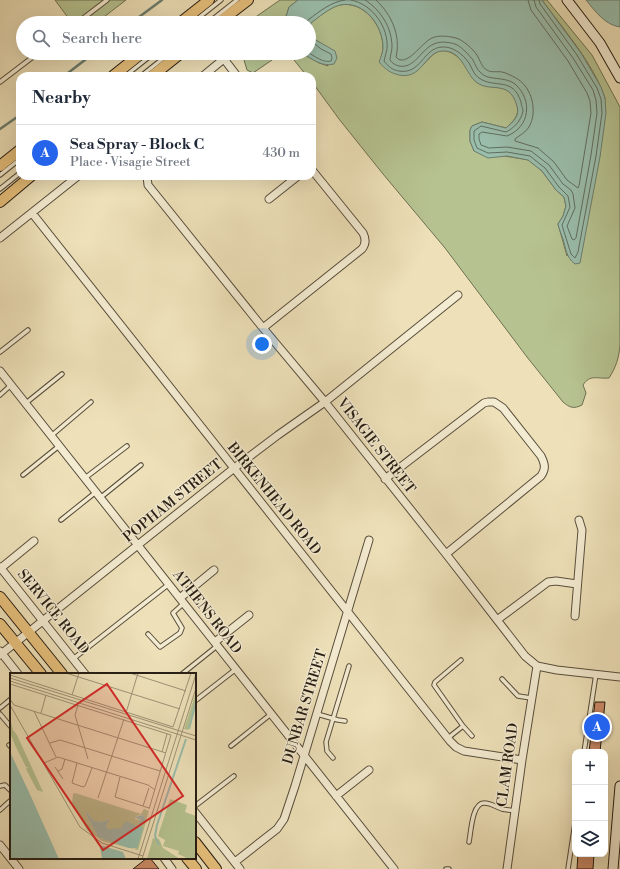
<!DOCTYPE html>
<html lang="en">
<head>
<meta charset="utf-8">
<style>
	:root { --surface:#fff; --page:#f6f6f7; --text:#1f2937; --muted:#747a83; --line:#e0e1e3; --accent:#2563eb }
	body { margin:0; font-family:"Libre Bodoni",serif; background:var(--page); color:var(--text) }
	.controls { position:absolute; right:12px; bottom:12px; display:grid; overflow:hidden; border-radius:8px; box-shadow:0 4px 16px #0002 }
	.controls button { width:36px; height:36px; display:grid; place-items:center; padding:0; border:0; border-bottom:1px solid var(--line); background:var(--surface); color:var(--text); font:20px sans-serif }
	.you { position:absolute; left:262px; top:344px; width:14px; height:14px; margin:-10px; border:3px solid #fff; border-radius:50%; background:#1a73e8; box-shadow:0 0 0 6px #1a73e833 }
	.badge { display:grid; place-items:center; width:26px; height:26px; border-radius:50%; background:var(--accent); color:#fff; font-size:13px; font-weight:700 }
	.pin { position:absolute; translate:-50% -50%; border:2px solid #fff; box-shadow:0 1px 4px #0006 }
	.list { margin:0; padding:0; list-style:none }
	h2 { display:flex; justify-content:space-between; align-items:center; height:52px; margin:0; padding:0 16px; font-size:17px }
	h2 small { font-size:13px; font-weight:400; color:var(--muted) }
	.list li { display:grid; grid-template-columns:26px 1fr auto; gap:12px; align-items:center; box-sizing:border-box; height:56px; padding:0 16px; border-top:1px solid var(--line) }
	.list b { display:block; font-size:15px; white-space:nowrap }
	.list p { margin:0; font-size:13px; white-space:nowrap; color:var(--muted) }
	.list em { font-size:13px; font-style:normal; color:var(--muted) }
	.icon { flex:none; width:22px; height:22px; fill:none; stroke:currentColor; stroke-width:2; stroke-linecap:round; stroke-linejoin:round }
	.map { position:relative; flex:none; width:620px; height:869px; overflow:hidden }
	.search { position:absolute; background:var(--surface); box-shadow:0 4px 16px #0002; left:16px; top:16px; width:300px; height:44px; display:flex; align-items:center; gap:10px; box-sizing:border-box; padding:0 14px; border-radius:22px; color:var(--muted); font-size:15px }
	.panel { position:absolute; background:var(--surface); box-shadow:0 4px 16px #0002; left:16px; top:72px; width:300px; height:108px; border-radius:12px }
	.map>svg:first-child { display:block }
	.green { fill:#b6c391; stroke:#6e7052 }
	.water { fill:#9abeac; stroke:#6c7e6f }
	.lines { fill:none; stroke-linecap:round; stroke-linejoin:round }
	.shore { stroke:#606e60; stroke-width:1 }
	.stream { stroke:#6c7e6f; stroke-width:2.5 }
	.building { fill:#cb8b67; stroke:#261d13 }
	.lane-casing { stroke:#584e3c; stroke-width:5.5 }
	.street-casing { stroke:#584e3c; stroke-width:9 }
	.secondary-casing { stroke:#261d13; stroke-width:11 }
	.primary-casing { stroke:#261d13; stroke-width:12 }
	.lane { stroke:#f4ecd2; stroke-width:3.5 }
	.street { stroke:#f4ecd2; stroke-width:7 }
	.secondary { stroke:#f4ecd2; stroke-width:9 }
	.primary { stroke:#e7c07c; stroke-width:10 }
	.labels { text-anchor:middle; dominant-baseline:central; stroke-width:3; stroke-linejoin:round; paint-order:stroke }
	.street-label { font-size:14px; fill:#261d13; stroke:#f4ecd2 }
	.inset-river { fill:none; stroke:#9abeac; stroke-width:2 }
	.inset-road { fill:none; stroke:#9e9377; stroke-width:1 }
	.view { fill:#d62828; fill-opacity:0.15; stroke:#d62828; stroke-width:2 }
	.inset-edge { fill:none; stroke:#261d13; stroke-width:2 }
</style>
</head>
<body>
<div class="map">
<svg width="620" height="869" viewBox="0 0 620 869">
	<rect width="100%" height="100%" fill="#eee1b9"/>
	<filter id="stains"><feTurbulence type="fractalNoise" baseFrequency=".005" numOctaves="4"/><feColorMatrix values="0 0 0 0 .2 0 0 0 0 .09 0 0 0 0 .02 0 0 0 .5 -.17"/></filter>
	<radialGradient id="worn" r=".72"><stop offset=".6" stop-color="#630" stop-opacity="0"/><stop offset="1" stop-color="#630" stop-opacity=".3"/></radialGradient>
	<path class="green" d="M 55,0 L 126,0 L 96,23 L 72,23 Z
		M 280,0 L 298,0 L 289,7 L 284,23 L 247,23 Z
		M 542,0 L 547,0 L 592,55 L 620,107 L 620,345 C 619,358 616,367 609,378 C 597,379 590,374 583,385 L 586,393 L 582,405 C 574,409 570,408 563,402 L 527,357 L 445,248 L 383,174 L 339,119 L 312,82 L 312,76 L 307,76 L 290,55 L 286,53 L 302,53 L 319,63 L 328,66 L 323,45 L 314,39 L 309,32 L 310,23 C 319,17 329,8 339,5 C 364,0 383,26 383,47 C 383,52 381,57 380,62 L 423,65 C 427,61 431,55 437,52 C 447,47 460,57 465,65 C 469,70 471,77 475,81 C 490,93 510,79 517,105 C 520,116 513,121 506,128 L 482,122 L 472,126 L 470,130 L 470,141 L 474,151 L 529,160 L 542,171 L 556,190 L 564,197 L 566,206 L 563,216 L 558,224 L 567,256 L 605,98 C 593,63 564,30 542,0 Z
		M 242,53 L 278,53 L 272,60 L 253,73 L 247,70 Z"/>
	<path class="water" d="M 298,0 L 542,0 L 581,53 L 601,87 L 605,98 L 606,113 L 600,157 L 580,263 L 575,264 C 566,257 566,249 563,239 C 561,233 559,229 558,224 L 563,216 L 566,206 L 564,197 L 556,190 L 542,171 L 528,160 L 507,156 L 488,158 L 474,151 L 470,141 L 470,130 L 472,126 L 482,122 L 506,128 C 513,122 520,116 517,106 C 509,77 488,95 474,80 C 464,69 461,50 442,51 C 425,52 422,80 399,75 C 390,73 385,69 379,62 C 381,57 383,52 383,47 C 383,26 364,0 340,5 C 329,8 319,17 311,23 L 309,30 L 309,23 L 284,23 L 289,7 Z
		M 586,0 L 620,0 L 620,27 C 605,25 595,11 586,0 Z
		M 309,32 L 314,39 L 335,51 L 337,58 L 334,64 C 322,67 312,59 302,53 L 309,53 Z"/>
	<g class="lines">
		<path class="shore" d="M 351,0 C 372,4 389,27 387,49 C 386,53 385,57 384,61 C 388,66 392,70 399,71 C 421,75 423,48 442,47 C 452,46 463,54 469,63 C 472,68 474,75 479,78 C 494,89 513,76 521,102 C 521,105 523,108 523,111 C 521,121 514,128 506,132 L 481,126 L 474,131 L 474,140 L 477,148 L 488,153 L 507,152 L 530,156 L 545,168 L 559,187 L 568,196 L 570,207 L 562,225 L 571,254 L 575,258 L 578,252 L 596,156 L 602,113 L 601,99 L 597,88 L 577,55 L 540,4 L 539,0
			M 365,0 C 381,10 392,28 392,47 C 392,51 390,56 390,60 C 392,63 395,65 399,66 C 415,69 421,49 434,44 C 440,41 448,42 455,44 C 461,46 469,55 473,60 C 475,64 477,70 481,73 C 488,81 505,76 515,84 C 533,100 530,127 507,136 L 482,132 L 479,134 L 479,139 L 481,145 L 489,148 L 507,147 L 531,151 L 549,165 L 563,184 L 571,190 L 573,194 L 575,208 L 567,226 L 572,239 L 574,240 L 576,238 L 591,155 L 597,113 L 596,100 L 593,90 L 573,58 L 536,7 L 534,0
			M 376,0 C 392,15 401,36 396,57 C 406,69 422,42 432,38 C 439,35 448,36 456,38 C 463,40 473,49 477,55 C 480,60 482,68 487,70 C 491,73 497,71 502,72 C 507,73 512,76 516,78 C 532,87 538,111 529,127 C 526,132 520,135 515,139 L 515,141 L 538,148 L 554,162 L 567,180 L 578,188 L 579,186 L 591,113 L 590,101 L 587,93 L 568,61 L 531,10 L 528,0
			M 306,23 L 308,20 C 320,11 331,2 345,0
			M 309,39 L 321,49 L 331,54 L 332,58 L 331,61 C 323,63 316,57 309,53"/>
		<path class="stream" d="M 131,23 L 162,0
			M 64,76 L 94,53
			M 0,129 L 20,115"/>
	</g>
	<path class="building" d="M 595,702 L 605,702 L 600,752 L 589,752 Z
		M 578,854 L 594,854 L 593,869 L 577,869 Z
		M 147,858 L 150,858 L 159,869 L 133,869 Z"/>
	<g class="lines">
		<g class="lane-casing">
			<path id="lane" d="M 77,23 L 107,0
				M 192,23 L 221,0
				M 208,23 L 237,0
				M 125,76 L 154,53
				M 141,76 L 170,53
				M 0,82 L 38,53
				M 0,175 L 20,159
				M 0,189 L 20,173
				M 0,352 L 28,330
				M 0,395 L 11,385
				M 26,403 L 62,374
				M 51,436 L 91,402
				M 23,475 L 59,446
				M 85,478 L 127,446
				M 100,498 L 141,465
				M 61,520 L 96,492
				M 148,634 L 160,647 L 180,633 L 182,628 L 173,613 L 184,603
				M 73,659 L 169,584
				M 461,660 L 435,682 L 434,685 L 463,726
				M 182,674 L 217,646
				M 502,679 L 518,696 L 531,698
				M 195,701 L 236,669
				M 0,708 L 11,699
				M 0,714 L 11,727
				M 317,714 L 338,720 L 345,721
				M 448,738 L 463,726 L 472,736
				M 9,745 L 11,747
				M 231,746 L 271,714
				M 584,752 L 596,674
				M 333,758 L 327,751 L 326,742 L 349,666
				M 0,786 L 5,785 L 11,791
				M 195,806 L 234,776
				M 0,810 L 11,800
				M 469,842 C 471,832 472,803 484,803 C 491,803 496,807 502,809 C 506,810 511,810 515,811
				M 446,869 L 449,869
				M 568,869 L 575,823"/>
		</g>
		<g class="street-casing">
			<path id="street" d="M 224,59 L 237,76
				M 203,76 L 231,53
				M 147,176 L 148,185 L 263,328 L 325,402 L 446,554 L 525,656 L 537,666 L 557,670 L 620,677
				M 269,199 L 298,176
				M 32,213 L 450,741 L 456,747 L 464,751 L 522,760
				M 0,238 L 78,176
				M 263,328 L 362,249 C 366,244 366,239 363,233 L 312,170
				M 0,371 L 394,869
				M 385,479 L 484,403 L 488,402 L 494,402 L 503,408 L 541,456 C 545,464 546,469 541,476 L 446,554
				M 0,567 L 85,674
				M 1,568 L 34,541
				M 180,598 L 214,570
				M 575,616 L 582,530 L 579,520
				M 497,620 L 548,582 L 556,581 L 577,584
				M 215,642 L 249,615
				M 0,651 L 18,674
				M 0,655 L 233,469 L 278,435 L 325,402 L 458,295
				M 336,796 L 369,770
				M 195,812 L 240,869
				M 0,845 L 19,869
				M 164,858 L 172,869
				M 235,862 L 277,829 L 284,819 L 295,786 L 369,540
				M 507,869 L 522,760 L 537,666"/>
		</g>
		<g class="secondary-casing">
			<path id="secondary" d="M 567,0 L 600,43 L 620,78
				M 613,869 L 620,786"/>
		</g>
		<g class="primary-casing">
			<path id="primary" d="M 180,23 L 209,0
				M 218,23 L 248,0
				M 113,76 L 142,53
				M 152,76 L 181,53
				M 0,166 L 20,150
				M 0,202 L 31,176
				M 0,597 L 62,674
				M 0,624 L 41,674
				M 195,842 L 216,869
				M 187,858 L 196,869"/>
		</g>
		<use href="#lane" class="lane"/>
		<use href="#street" class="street"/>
		<use href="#secondary" class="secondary"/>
		<use href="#primary" class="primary"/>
	</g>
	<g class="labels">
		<g class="street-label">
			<text transform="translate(376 446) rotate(52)">VISAGIE STREET</text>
			<text transform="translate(274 499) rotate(51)">BIRKENHEAD ROAD</text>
			<text transform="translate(173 501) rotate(-39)">POPHAM STREET</text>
			<text transform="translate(53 612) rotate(51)">SERVICE ROAD</text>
			<text transform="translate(207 612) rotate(52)">ATHENS ROAD</text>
			<text transform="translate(305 707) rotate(-73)">DUNBAR STREET</text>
			<text transform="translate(508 765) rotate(-82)">CLAM ROAD</text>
		</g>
	</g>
	<g transform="translate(10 673)">
		<rect width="186" height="186" fill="#eee1b9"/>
		<path d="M 186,19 L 186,31 L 178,57 L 174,56 ZM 0,45 L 3,57 L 7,62 L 33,119 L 27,117 L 17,98 L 16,95 L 19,94 L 16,94 L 5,72 L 0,60 ZM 65,120 L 131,141 L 134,136 L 139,138 L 128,177 L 92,168 L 77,157 L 62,131 L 63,121 ZM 77,139 L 83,147 L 91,149 L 100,146 L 96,153 L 99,156 L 110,156 L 119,150 L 127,154 L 131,147 L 125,146 L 126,143 L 134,142 L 125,176 L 88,164 L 76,141 ZM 160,126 L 177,132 L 175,139 L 186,143 L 186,186 L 179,186 L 168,181 L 169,178 L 153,173 L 155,167 L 148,163 ZM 143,165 L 149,166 L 153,175 L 170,186 L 137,186 Z" fill="#b6c391" fill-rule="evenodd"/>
		<path d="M 0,79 L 18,117 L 49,186 L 0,186 ZM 77,139 L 83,147 L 91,149 L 100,146 L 96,153 L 99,156 L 111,155 L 116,148 L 127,153 L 131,147 L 124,144 L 134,142 L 135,147 L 131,153 L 133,156 L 127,175 L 119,175 L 88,164 L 76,141 ZM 93,173 L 113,179 L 116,186 L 92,186 L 90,174 Z" fill="#9abeac"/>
		<path class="inset-river" d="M 179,56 L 186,29M 149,172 L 145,163 L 147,152 L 176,66"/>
		<path class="inset-road" d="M 56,0 L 170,36M 120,0 L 176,18M 0,2 L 163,54 L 181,0M 0,5 L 186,63M 0,8 L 186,67M 0,11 L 161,62 L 139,136M 62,22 L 69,0M 0,26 L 4,32 L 156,80M 0,32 L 70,154 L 92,170 L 133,183M 68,32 L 65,42 L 78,86M 24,38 L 46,84M 31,40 L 36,22M 116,40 L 128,0M 40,70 L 50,67 L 150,98M 152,79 L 157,61M 34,90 L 48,84 L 138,112 L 145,117M 67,90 L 62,110 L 73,114 L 75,113 L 82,95M 45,94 L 53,106M 48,98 L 52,96 L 55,86M 110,104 L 105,124 L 139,135M 88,125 L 114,46M 133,133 L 139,115M 128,186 L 186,1M 132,186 L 186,15"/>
		<path class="view" d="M 97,11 L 173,123 L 93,177 L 17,65 Z"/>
		<rect width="186" height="186" class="inset-edge"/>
	</g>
	<rect width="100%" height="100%" filter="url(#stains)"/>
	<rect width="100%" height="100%" fill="url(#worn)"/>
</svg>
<div class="controls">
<button>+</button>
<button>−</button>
<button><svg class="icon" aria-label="layers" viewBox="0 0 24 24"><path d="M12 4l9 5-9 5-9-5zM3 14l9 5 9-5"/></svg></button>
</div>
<div class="you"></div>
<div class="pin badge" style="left:597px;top:727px">A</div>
<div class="search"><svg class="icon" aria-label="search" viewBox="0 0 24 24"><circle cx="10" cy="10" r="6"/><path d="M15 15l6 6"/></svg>Search here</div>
<section class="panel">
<h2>Nearby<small></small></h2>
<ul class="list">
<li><span class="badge">A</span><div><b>Sea Spray - Block C</b><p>Place · Visagie Street</p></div><em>430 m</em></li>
</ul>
</section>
</div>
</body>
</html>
